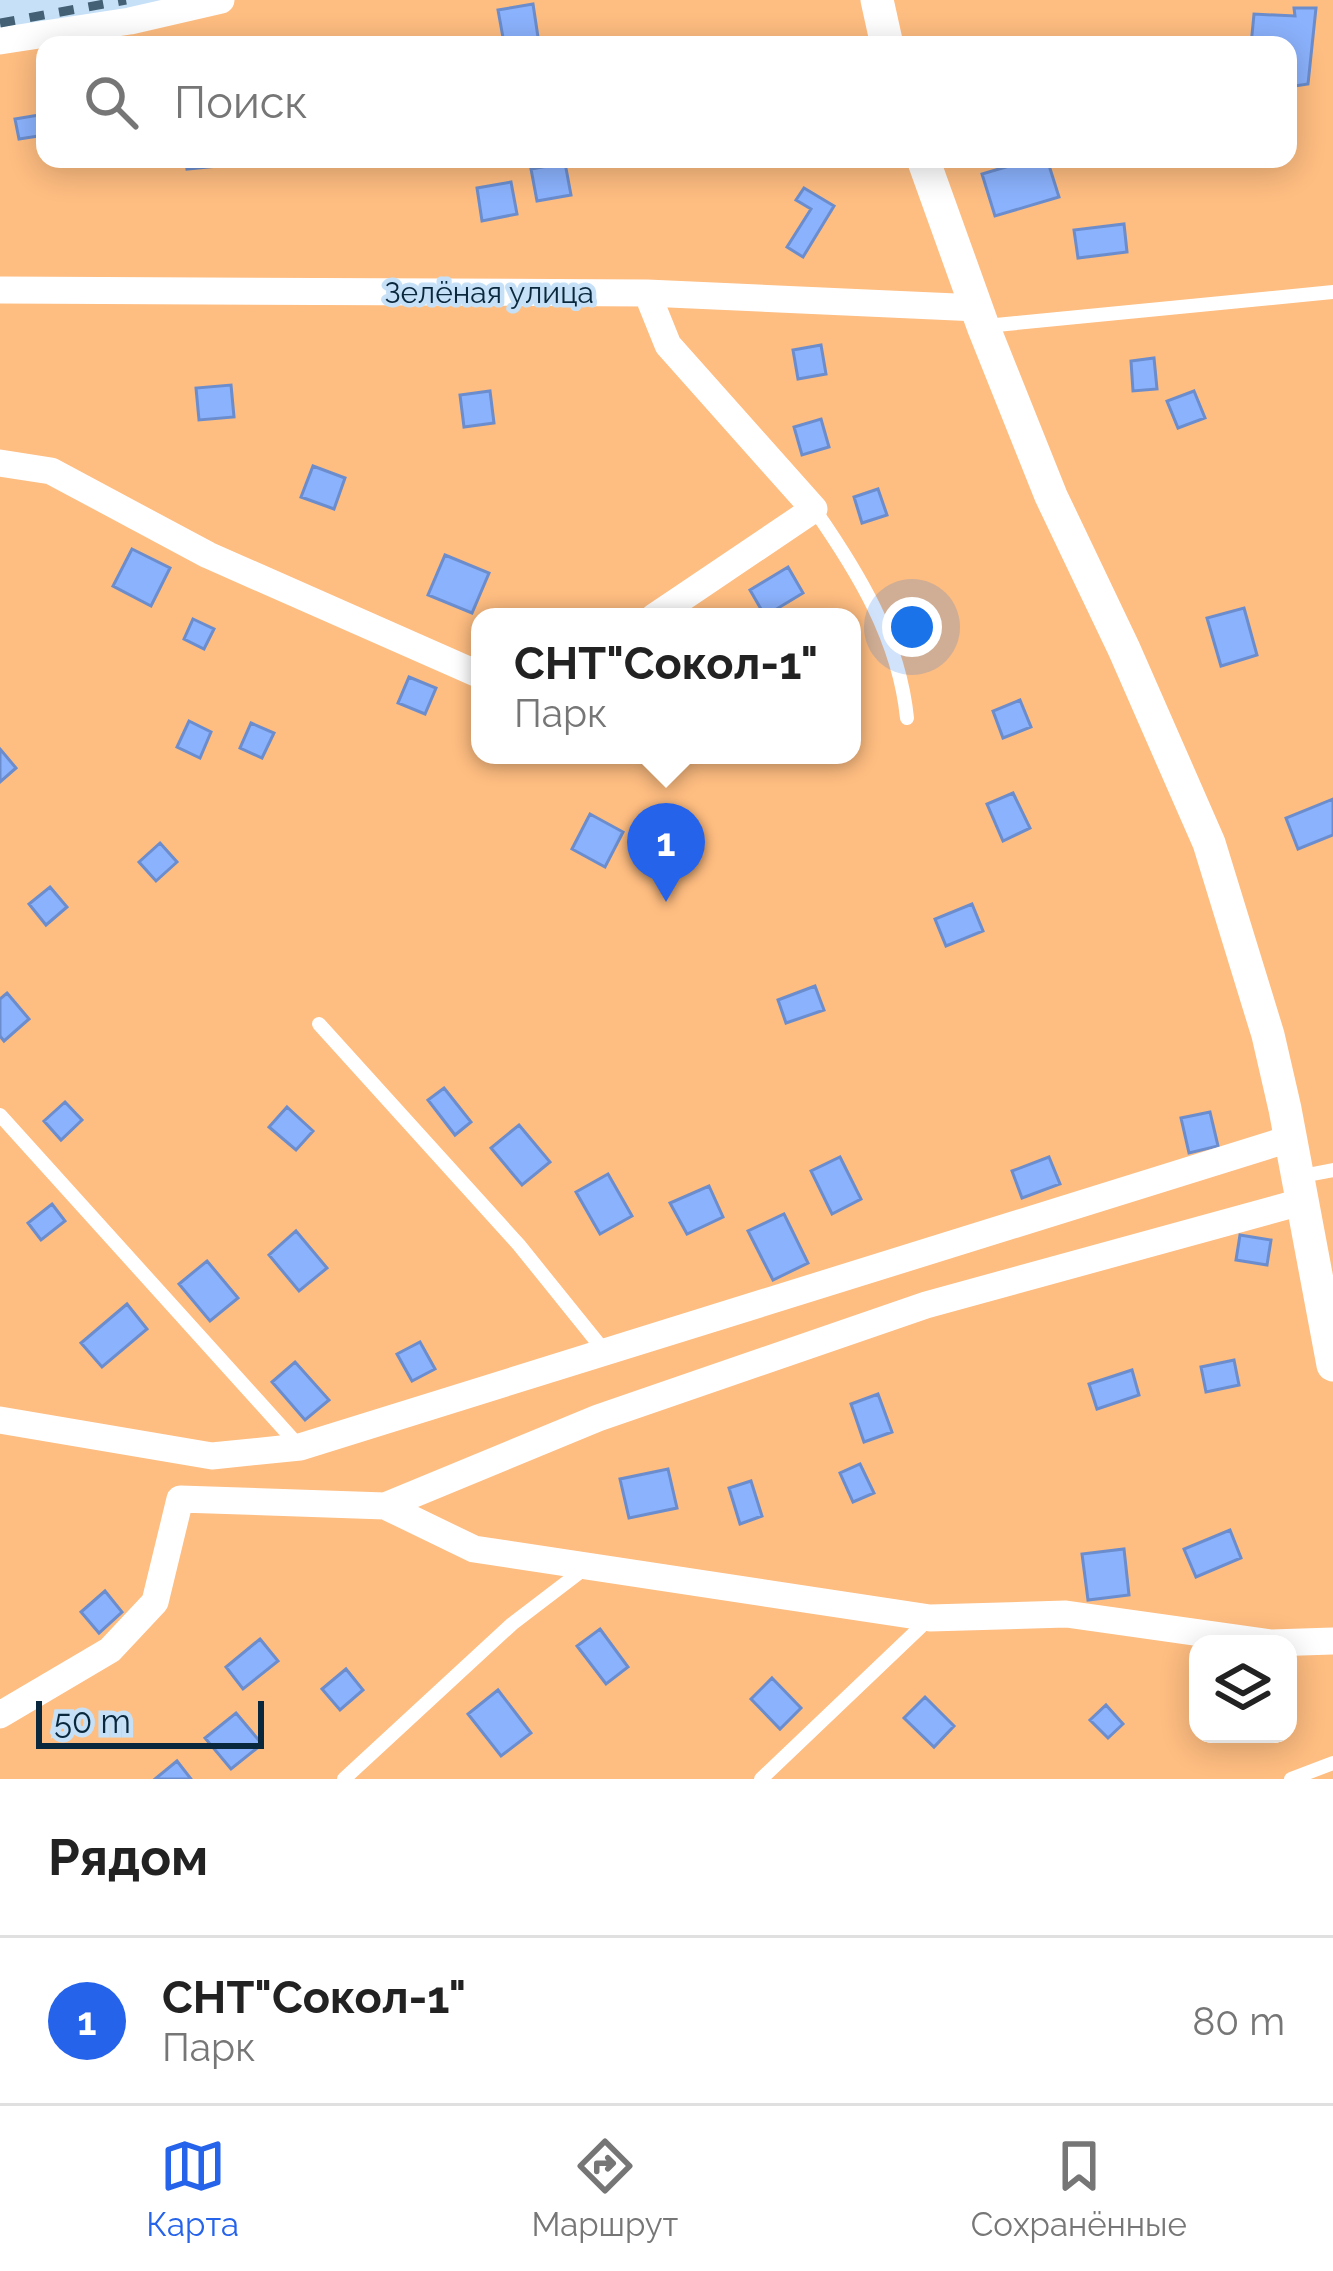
<!DOCTYPE html>
<html lang="ru">
<head>
<meta charset="utf-8">
<style>
	:root { --surface:#fff; --page:#f2f2f2; --text:#222; --muted:#767676; --line:#e0e0e0; --accent:#2563eb }
	body { margin:0; font-family:Raleway,sans-serif; background:var(--page); color:var(--text) }
	.controls { position:absolute; right:36px; bottom:36px; display:grid; overflow:hidden; border-radius:24px; box-shadow:0 6px 30px #0003 }
	.controls button { width:108px; height:108px; display:grid; place-items:center; padding:0; border:0; border-bottom:3px solid var(--line); background:var(--surface); color:var(--text); font:60px sans-serif }
	.scale { position:absolute; left:36px; bottom:30px; width:228px; box-sizing:border-box; padding-left:12px; border:6px solid #0a283d; border-top:0; font-size:33px; line-height:42px; white-space:nowrap; color:#0a283d; -webkit-text-stroke:9px #c6e1f7; paint-order:stroke }
	.you { position:absolute; left:912px; top:627px; width:42px; height:42px; margin:-30px; border:9px solid #fff; border-radius:50%; background:#1a73e8; box-shadow:0 0 0 18px #1a73e833 }
	.badge { display:grid; place-items:center; width:78px; height:78px; border-radius:50%; background:var(--accent); color:#fff; font-size:39px; font-weight:700 }
	.pin { position:absolute; translate:-50% -99px; filter:drop-shadow(0 3px 6px #0008) }
	.pin::after { content:''; position:absolute; top:63px; width:42px; height:36px; background:inherit; clip-path:polygon(0 0,100% 0,50% 100%) }
	.popup { position:absolute; left:471px; top:608px; width:390px; height:156px; box-sizing:border-box; display:grid; place-content:center; border-radius:24px; background:var(--surface); filter:drop-shadow(0 3px 9px #0005); font-size:39px; white-space:nowrap; color:var(--muted) }
	.popup b { font-size:45px; color:var(--text) }
	.popup::after { content:''; position:absolute; left:50%; top:100%; margin-left:-24px; border:24px solid transparent; border-top-color:var(--surface) }
	.list { margin:0; padding:0; list-style:none }
	h2 { display:flex; justify-content:space-between; align-items:center; height:156px; margin:0; padding:0 48px; font-size:51px }
	h2 small { font-size:39px; font-weight:400; color:var(--muted) }
	.list li { display:grid; grid-template-columns:78px 1fr auto; gap:36px; align-items:center; box-sizing:border-box; height:168px; padding:0 48px; border-top:3px solid var(--line) }
	.list b { display:block; font-size:45px; white-space:nowrap }
	.list p { margin:0; font-size:39px; white-space:nowrap; color:var(--muted) }
	.list em { font-size:39px; font-style:normal; color:var(--muted) }
	.icon { flex:none; width:66px; height:66px; fill:none; stroke:currentColor; stroke-width:2; stroke-linecap:round; stroke-linejoin:round }
	.map { position:relative; flex:none; width:1333px; height:1779px; overflow:hidden }
	.search { position:absolute; background:var(--surface); box-shadow:0 6px 30px #0003; left:36px; right:36px; top:36px; height:132px; display:flex; align-items:center; gap:30px; box-sizing:border-box; padding:0 42px; border-radius:24px; color:var(--muted); font-size:45px }
	.sheet { height:324px; background:var(--surface) }
	nav { display:flex; justify-content:space-around; align-items:center; box-sizing:border-box; height:168px; border-top:3px solid var(--line); background:var(--surface); font-size:33px; color:var(--muted) }
	nav a { display:grid; justify-items:center; gap:6px }
	nav .on { color:var(--accent) }
	.map>svg:first-child { display:block }
	.green { fill:#febd81; fill-rule:evenodd }
	.building { fill:#8bb2fd; stroke:#6b8dcd; stroke-width:3 }
	.lines { fill:none; stroke-linecap:round; stroke-linejoin:round }
	.service { stroke:#fff; stroke-width:14 }
	.minor { stroke:#fff; stroke-width:27 }
	.tertiary { stroke:#fff; stroke-width:33 }
	.rail { stroke:#436075; stroke-width:9; stroke-dasharray:15 15; stroke-linecap:butt }
	.labels { text-anchor:middle; dominant-baseline:central; stroke-width:9; stroke-linejoin:round; paint-order:stroke }
	.street-label { font-size:30px; fill:#0a283d; stroke:#c6e1f7 }
</style>
</head>
<body>
<div class="map">
<svg width="1333" height="1779" viewBox="0 0 1333 1779">
	<rect width="100%" height="100%" fill="#c6e1f7"/>
	<path class="green" d="M 185,0 L 1333,0 L 1333,1779 L 0,1779 L 0,33 ZM 45,45 L 1288,45 L 1288,159 L 45,159 ZM 480,617 L 852,617 L 852,755 L 480,755 ZM 1198,1644 L 1288,1644 L 1288,1734 L 1198,1734 Z"/>
	<path class="building" d="M 533,4 L 538,37 L 504,43 L 498,10 Z
		M 1294,8 L 1316,8 L 1308,84 L 1288,87 L 1288,45 L 1251,45 L 1254,14 L 1295,16 Z
		M 45,114 L 45,135 L 19,139 L 15,119 Z
		M 186,159 L 218,159 L 219,166 L 187,169 Z
		M 1033,159 L 1047,159 L 1059,197 L 995,216 L 982,174 Z
		M 565,163 L 571,195 L 537,201 L 531,169 Z
		M 511,182 L 517,214 L 482,221 L 477,188 Z
		M 804,188 L 834,206 L 803,257 L 787,247 L 811,209 L 796,200 Z
		M 1124,224 L 1127,252 L 1078,258 L 1074,230 Z
		M 821,345 L 826,374 L 798,379 L 793,350 Z
		M 1154,358 L 1157,389 L 1133,391 L 1131,361 Z
		M 231,385 L 234,417 L 199,420 L 196,388 Z
		M 490,391 L 494,423 L 464,427 L 460,395 Z
		M 1194,391 L 1205,418 L 1178,428 L 1167,401 Z
		M 821,419 L 829,447 L 802,455 L 794,427 Z
		M 313,466 L 345,478 L 334,509 L 301,497 Z
		M 878,489 L 887,515 L 862,523 L 854,497 Z
		M 132,549 L 170,568 L 151,606 L 113,586 Z
		M 445,555 L 489,573 L 472,613 L 428,595 Z
		M 788,567 L 803,593 L 765,616 L 750,590 Z
		M 1244,608 L 1257,655 L 1221,666 L 1207,618 Z
		M 193,619 L 214,629 L 204,649 L 184,639 Z
		M 409,677 L 436,688 L 425,714 L 398,703 Z
		M 1020,700 L 1031,727 L 1003,738 L 993,711 Z
		M 189,721 L 211,732 L 200,758 L 177,747 Z
		M 251,723 L 274,733 L 262,758 L 240,748 Z
		M 0,749 L 16,768 L 0,782 Z
		M 1013,793 L 1030,828 L 1003,841 L 987,804 Z
		M 1333,799 L 1333,835 L 1298,849 L 1286,818 Z
		M 590,814 L 623,832 L 605,867 L 572,849 Z
		M 160,843 L 177,862 L 156,881 L 139,862 Z
		M 50,887 L 67,907 L 46,925 L 29,904 Z
		M 972,904 L 983,931 L 946,946 L 935,919 Z
		M 815,986 L 824,1010 L 786,1023 L 778,1000 Z
		M 7,993 L 29,1019 L 4,1041 L 0,1036 L 0,999 Z
		M 444,1088 L 471,1122 L 455,1135 L 428,1100 Z
		M 65,1102 L 82,1120 L 61,1140 L 44,1121 Z
		M 287,1107 L 313,1131 L 296,1150 L 269,1127 Z
		M 1210,1112 L 1218,1146 L 1189,1153 L 1181,1118 Z
		M 519,1125 L 550,1162 L 522,1185 L 491,1148 Z
		M 840,1157 L 861,1199 L 832,1214 L 811,1171 Z
		M 1049,1157 L 1060,1184 L 1022,1198 L 1012,1171 Z
		M 608,1174 L 632,1216 L 600,1234 L 576,1192 Z
		M 709,1186 L 723,1217 L 687,1234 L 670,1203 Z
		M 52,1204 L 65,1221 L 41,1240 L 28,1223 Z
		M 784,1214 L 808,1263 L 773,1280 L 748,1231 Z
		M 296,1231 L 327,1268 L 299,1291 L 269,1255 Z
		M 1240,1235 L 1271,1240 L 1267,1265 L 1236,1260 Z
		M 207,1261 L 238,1298 L 210,1321 L 179,1284 Z
		M 127,1304 L 147,1329 L 102,1367 L 81,1343 Z
		M 420,1342 L 435,1369 L 412,1381 L 397,1354 Z
		M 1234,1360 L 1239,1385 L 1206,1392 L 1201,1367 Z
		M 295,1362 L 329,1400 L 305,1420 L 272,1382 Z
		M 1132,1370 L 1139,1395 L 1097,1409 L 1089,1384 Z
		M 878,1394 L 892,1432 L 864,1442 L 851,1404 Z
		M 860,1464 L 874,1493 L 853,1502 L 840,1473 Z
		M 668,1469 L 677,1508 L 629,1518 L 620,1479 Z
		M 751,1481 L 762,1516 L 740,1524 L 729,1488 Z
		M 1230,1530 L 1241,1558 L 1196,1577 L 1184,1549 Z
		M 1124,1549 L 1129,1595 L 1088,1600 L 1082,1554 Z
		M 105,1591 L 122,1612 L 99,1633 L 81,1612 Z
		M 600,1629 L 628,1667 L 606,1684 L 577,1646 Z
		M 260,1639 L 278,1661 L 243,1689 L 226,1667 Z
		M 346,1669 L 363,1690 L 340,1710 L 322,1689 Z
		M 772,1678 L 801,1708 L 780,1729 L 751,1699 Z
		M 498,1690 L 531,1733 L 501,1756 L 468,1714 Z
		M 925,1697 L 954,1726 L 934,1747 L 904,1718 Z
		M 1106,1705 L 1123,1724 L 1108,1738 L 1090,1720 Z
		M 236,1713 L 262,1744 L 231,1769 L 205,1738 Z
		M 177,1761 L 191,1779 L 155,1779 Z"/>
	<g class="lines">
		<path class="service" d="M 986,326 L 1333,292
			M 814,509 C 858,572 899,639 907,718
			M 319,1024 L 519,1245 L 606,1353
			M 0,1115 L 298,1445
			M 1297,1177 L 1333,1170
			M 344,1779 L 512,1624 L 584,1569
			M 761,1779 L 930,1618
			M 1291,1779 L 1333,1763"/>
		<path class="minor" d="M 0,41 L 130,21 L 221,0
			M 0,290 L 647,293 L 978,308
			M 647,293 L 668,345 L 814,509 L 654,617
			M 0,463 L 51,471 L 208,555 L 480,675
			M 0,1420 L 212,1456 L 300,1447 L 1289,1139
			M 385,1506 L 598,1418 L 926,1305 L 1301,1202
			M 0,1715 L 110,1650 L 155,1602 L 180,1499 L 385,1506 L 474,1549 L 930,1618 L 1066,1614 L 1271,1643 L 1333,1641"/>
		<path class="tertiary" d="M 877,0 L 887,45
			M 923,159 L 983,326 L 1051,496 L 1124,649 L 1209,843 L 1268,1035 L 1285,1109 L 1333,1365"/>
		<path class="rail" d="M 0,23 L 126,0"/>
	</g>
	<g class="labels">
		<g class="street-label">
			<text x="489" y="292">Зелёная улица</text>
		</g>
	</g>
</svg>
<div class="controls">
<button><svg class="icon" aria-label="layers" viewBox="0 0 24 24"><path d="M12 4l9 5-9 5-9-5zM3 14l9 5 9-5"/></svg></button>
</div>
<div class="scale">50 m</div>
<div class="you"></div>
<div class="pin badge" style="left:666px;top:902px">1</div>
<div class="popup"><b>СНТ&quot;Сокол-1&quot;</b>Парк</div>
<div class="search"><svg class="icon" aria-label="search" viewBox="0 0 24 24"><circle cx="10" cy="10" r="6"/><path d="M15 15l6 6"/></svg>Поиск</div>
</div>
<section class="sheet">
<h2>Рядом<small></small></h2>
<ul class="list">
<li><span class="badge">1</span><div><b>СНТ&quot;Сокол-1&quot;</b><p>Парк</p></div><em>80 m</em></li>
</ul>
</section>
<nav>
<a class="on"><svg class="icon" aria-label="map" viewBox="0 0 24 24"><path d="M3 6l6-2 6 2 6-2v14l-6 2-6-2-6 2zM9 4v14M15 6v14"/></svg>Карта</a>
<a><svg class="icon" aria-label="directions" viewBox="0 0 24 24"><path d="M12 3l9 9-9 9-9-9zM9 14v-3h6M13 9l2 2-2 2"/></svg>Маршрут</a>
<a><svg class="icon" aria-label="saved" viewBox="0 0 24 24"><path d="M7 4h10v16l-5-4-5 4z"/></svg>Сохранённые</a>
</nav>
</body>
</html>
